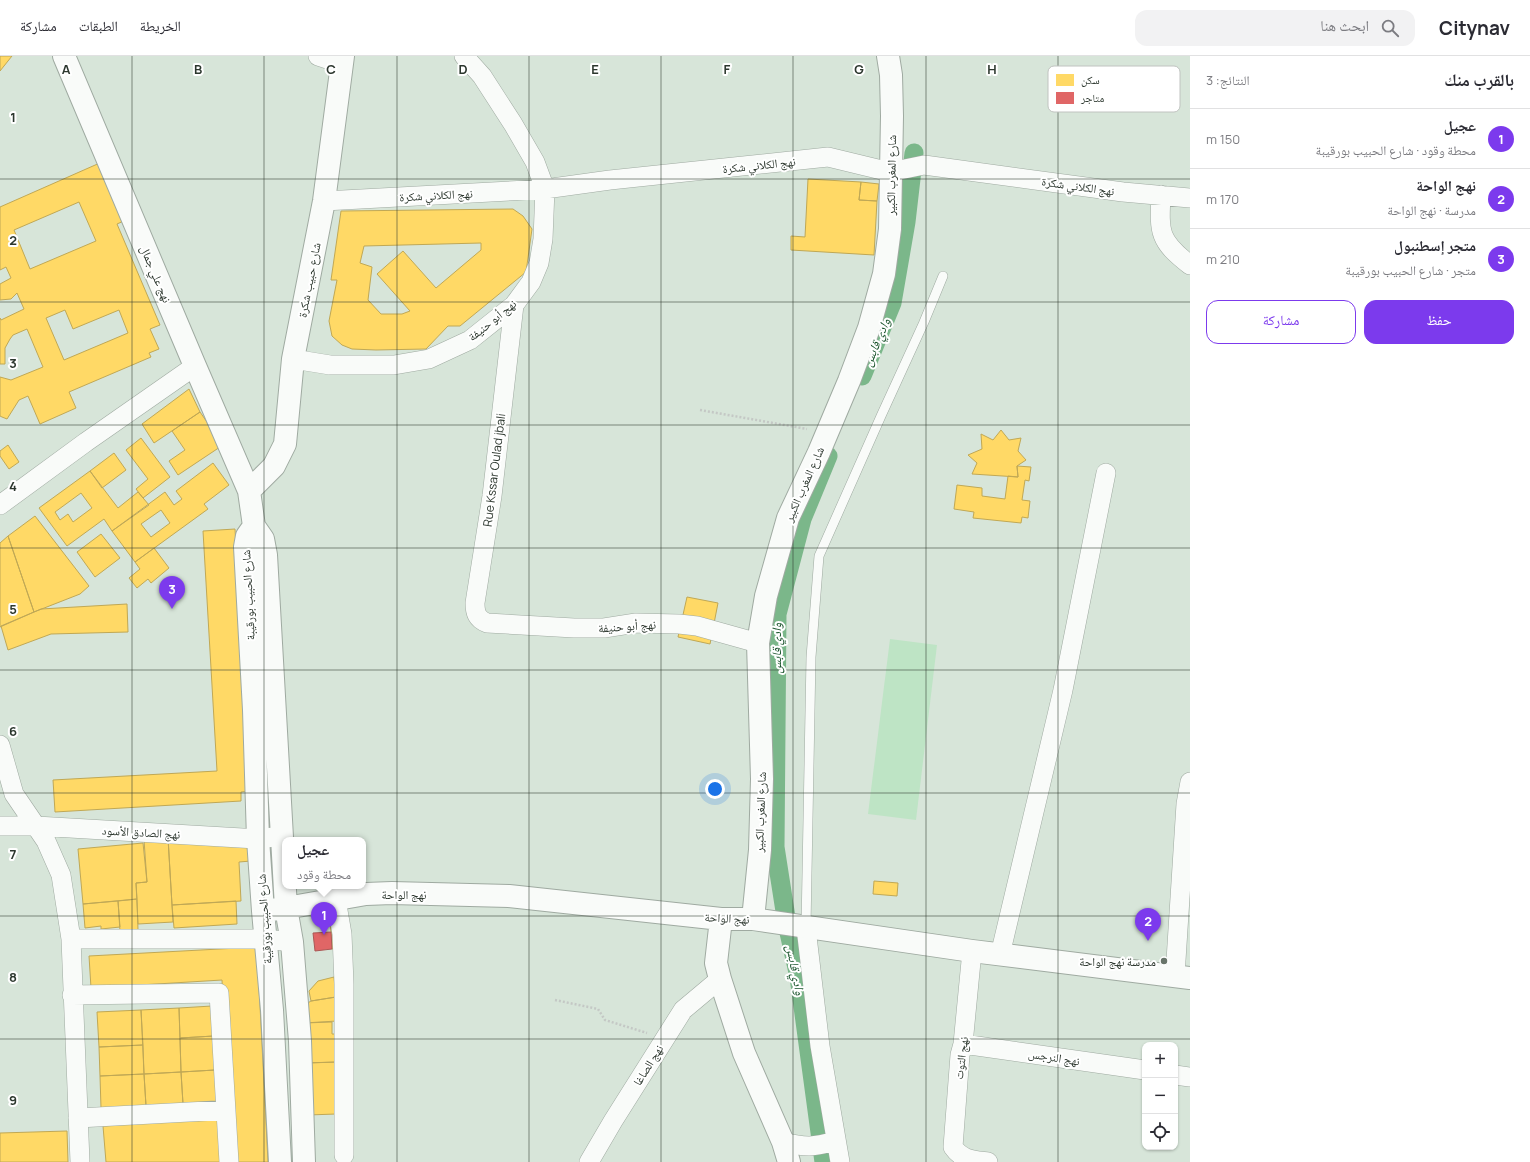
<!DOCTYPE html>
<html lang="ar">
<head>
<meta charset="utf-8">
<style>
	:root { --surface:#fff; --page:#f2f2f3; --text:#2b2b33; --muted:#7c7c81; --line:#e1e1e2; --accent:#7c3aed }
	body { margin:0; font-family:Manrope,"Noto Naskh Arabic",sans-serif; background:var(--page); color:var(--text); direction:rtl }
	.controls { position:absolute; right:12px; bottom:12px; display:grid; overflow:hidden; border-radius:8px; box-shadow:0 1px 3px #0004 }
	.controls button { width:36px; height:36px; display:grid; place-items:center; padding:0; border:0; border-bottom:1px solid var(--line); background:var(--surface); color:var(--text); font:20px sans-serif }
	.you { position:absolute; left:715px; top:733px; width:14px; height:14px; margin:-10px; border:3px solid #fff; border-radius:50%; background:#1a73e8; box-shadow:0 0 0 6px #1a73e833 }
	.badge { display:grid; place-items:center; width:26px; height:26px; border-radius:50%; background:var(--accent); color:#fff; font-size:13px; font-weight:700 }
	.pin { position:absolute; translate:-50% -33px; filter:drop-shadow(0 1px 2px #0008) }
	.pin::after { content:''; position:absolute; top:21px; width:14px; height:12px; background:inherit; clip-path:polygon(0 0,100% 0,50% 100%) }
	.popup { position:absolute; left:282px; top:781px; width:84px; height:52px; box-sizing:border-box; display:grid; place-content:center; border-radius:8px; background:var(--surface); filter:drop-shadow(0 1px 3px #0005); font-size:13px; white-space:nowrap; color:var(--muted) }
	.popup b { font-size:15px; color:var(--text) }
	.popup::after { content:''; position:absolute; left:50%; top:100%; margin-left:-8px; border:8px solid transparent; border-top-color:var(--surface) }
	.list { margin:0; padding:0; list-style:none }
	h2 { display:flex; justify-content:space-between; align-items:center; height:52px; margin:0; padding:0 16px; font-size:17px }
	h2 small { font-size:13px; font-weight:400; color:var(--muted) }
	.list li { display:grid; grid-template-columns:26px 1fr auto; gap:12px; align-items:center; box-sizing:border-box; height:60px; padding:0 16px; border-top:1px solid var(--line) }
	.list b { display:block; font-size:15px; white-space:nowrap }
	.list p { margin:0; font-size:13px; white-space:nowrap; color:var(--muted) }
	.list em { font-size:13px; font-style:normal; color:var(--muted) }
	.actions { display:flex; gap:8px; padding:12px 16px }
	.actions a { flex:1; padding:9px 0; border:1px solid var(--accent); border-radius:12px; text-align:center; font-size:14px; color:var(--accent) }
	.actions .main { background:var(--accent); color:#fff }
	.icon { flex:none; width:22px; height:22px; fill:none; stroke:currentColor; stroke-width:2; stroke-linecap:round; stroke-linejoin:round }
	.map { position:relative; flex:none; width:1190px; height:1106px; overflow:hidden; direction:ltr }
	header { display:flex; align-items:center; gap:24px; box-sizing:border-box; height:56px; padding:0 20px; background:var(--surface); border-bottom:1px solid var(--line) }
	header strong { font-size:19px }
	nav { display:flex; gap:22px; margin-inline-start:auto; font-size:14px }
	.search { width:280px; height:36px; background:var(--page); display:flex; align-items:center; gap:10px; box-sizing:border-box; padding:0 14px; border-radius:12px; color:var(--muted); font-size:15px }
	main { display:flex }
	aside { flex:1; background:var(--surface) }
	.map>svg:first-child { display:block }
	.green { fill:#bee4c5 }
	.homes { fill:#ffd966; stroke:#c0a855; fill-rule:evenodd }
	.shops { fill:#e06666; stroke:#aa5855 }
	.lines { fill:none; stroke-linecap:round; stroke-linejoin:round }
	.canal { stroke:#7bb78a; stroke-width:19 }
	.lane-casing { stroke:#9faaa1; stroke-width:10 }
	.street-casing { stroke:#9faaa1; stroke-width:20 }
	.secondary-casing { stroke:#9faaa1; stroke-width:24 }
	.path { stroke:#c4c8c5; stroke-width:2.5; stroke-dasharray:2 2; stroke-linecap:butt }
	.lane { stroke:#f9fbf9; stroke-width:9 }
	.street { stroke:#f9fbf9; stroke-width:19 }
	.secondary { stroke:#f9fbf9; stroke-width:22 }
	.grid { fill:none; stroke:#2c372e; stroke-width:1; stroke-opacity:0.55 }
	.poi-dot { fill:#68746a; stroke:#fff; stroke-width:1.5 }
	.labels { text-anchor:middle; dominant-baseline:central; stroke-width:4; stroke-linejoin:round; paint-order:stroke }
	.street-label { font-size:12px; fill:#2c372e; stroke:#fff }
	.poi-label { font-size:12px; fill:#2c372e; stroke:#fff; text-anchor:end }
	.water-label { font-size:13px; font-style:italic; fill:#19532b; stroke:#fff }
	.key { fill:#fff; stroke:#c0c3c0; stroke-width:1 }
	.key-label { font-size:11px; fill:#2c372e }
	.grid-label { font-size:13px; text-anchor:middle; font-weight:bold; fill:#2c372e; stroke:#fff; stroke-width:4; stroke-linejoin:round; paint-order:stroke }
</style>
</head>
<body>
<header>
<strong>Citynav</strong>
<div class="search"><svg class="icon" aria-label="search" viewBox="0 0 24 24"><circle cx="10" cy="10" r="6"/><path d="M15 15l6 6"/></svg>ابحث هنا</div>
<nav><a>الخريطة</a><a>الطبقات</a><a>مشاركة</a></nav>
</header>
<main>
<aside>
<h2>بالقرب منك<small>النتائج: 3</small></h2>
<ul class="list">
<li><span class="badge">1</span><div><b>عجيل</b><p>محطة وقود · شارع الحبيب بورقيبة</p></div><em>150 m</em></li>
<li><span class="badge">2</span><div><b>نهج الواحة</b><p>مدرسة · نهج الواحة</p></div><em>170 m</em></li>
<li><span class="badge">3</span><div><b>متجر إسطنبول</b><p>متجر · شارع الحبيب بورقيبة</p></div><em>210 m</em></li>
</ul>
<div class="actions"><a class="main">حفظ</a><a>مشاركة</a></div>
</aside>
<div class="map">
<svg width="1190" height="1106" viewBox="0 0 1190 1106">
	<rect width="100%" height="100%" fill="#d7e5d9"/>
	<path class="green" d="M 890,583 L 937,589 L 916,764 L 868,758 Z"/>
	<path class="homes" d="M 0,0 L 12,0 L 0,15 Z
		M 102,106 L 126,164 L 117,168 L 160,269 L 150,273 L 159,293 L 149,297 L 151,301 L 69,336 L 76,352 L 40,368 L 28,340 L 19,344 L 7,363 L 2,361 L 0,360 L 0,321 L 11,324 L 43,311 L 27,273 L 13,279 L 10,283 L 5,292 L 5,308 L 0,308 L 0,262 L 1,264 L 24,253 L 17,237 L 11,243 L 0,244 L 0,228 L 11,222 L 6,211 L 0,214 L 0,151 ZM 79,146 L 96,185 L 30,213 L 14,174 ZM 65,254 L 73,273 L 119,254 L 128,277 L 64,304 L 46,262 Z
		M 808,123 L 861,126 L 859,144 L 877,145 L 874,199 L 791,194 L 791,180 L 805,181 Z
		M 861,126 L 879,128 L 877,145 L 859,144 Z
		M 513,153 L 523,160 L 532,173 L 526,216 L 460,270 L 448,270 L 426,293 L 376,294 L 352,293 L 342,289 L 332,280 L 329,265 L 337,224 L 331,224 L 341,155 ZM 481,187 L 481,194 L 436,232 L 403,195 L 377,218 L 410,255 L 402,258 L 381,258 L 368,244 L 372,211 L 360,207 L 364,190 Z
		M 189,333 L 200,356 L 154,387 L 142,368 Z
		M 200,356 L 223,389 L 178,419 L 169,405 L 185,394 L 172,375 Z
		M 1001,374 L 1009,384 L 1021,382 L 1018,395 L 1026,404 L 1017,410 L 1018,421 L 972,418 L 977,407 L 968,399 L 982,393 L 981,378 L 993,384 Z
		M 141,382 L 170,421 L 143,442 L 136,433 L 148,423 L 126,394 Z
		M 8,389 L 19,406 L 9,413 L 0,400 L 0,395 Z
		M 114,397 L 126,414 L 102,432 L 90,415 Z
		M 213,407 L 229,429 L 204,448 L 208,453 L 135,506 L 112,475 L 165,436 L 174,449 L 182,443 L 176,435 ZM 161,454 L 170,467 L 151,481 L 141,468 Z
		M 1017,410 L 1031,411 L 1029,425 L 1025,424 L 1022,444 L 1030,445 L 1028,462 L 1022,461 L 1021,467 L 973,462 L 974,456 L 954,453 L 957,429 L 982,432 L 982,440 L 1005,443 L 1008,420 L 1018,421 Z
		M 90,415 L 118,452 L 138,436 L 149,449 L 112,475 L 104,463 L 67,490 L 39,452 ZM 81,437 L 92,452 L 73,466 L 68,458 L 60,464 L 55,456 Z
		M 35,460 L 89,530 L 80,538 L 34,556 L 8,480 Z
		M 235,473 L 250,735 L 241,736 L 241,745 L 55,756 L 53,724 L 217,715 L 203,475 Z
		M 101,478 L 120,502 L 95,521 L 77,496 Z
		M 8,480 L 34,556 L 0,571 L 0,487 Z
		M 154,492 L 169,512 L 151,527 L 148,523 L 137,532 L 129,522 L 140,513 L 135,506 Z
		M 687,541 L 718,547 L 710,588 L 678,581 Z
		M 127,548 L 128,576 L 51,578 L 8,594 L 1,570 L 41,553 Z
		M 249,776 L 251,805 L 239,806 L 241,845 L 172,849 L 168,782 Z
		M 168,782 L 173,866 L 138,868 L 136,827 L 147,826 L 144,784 Z
		M 143,787 L 147,826 L 136,827 L 137,843 L 83,848 L 78,793 Z
		M 874,825 L 898,827 L 897,840 L 873,838 Z
		M 137,843 L 138,874 L 120,875 L 118,845 Z
		M 118,845 L 120,871 L 101,873 L 101,870 L 85,872 L 83,848 Z
		M 236,845 L 237,868 L 174,872 L 172,849 Z
		M 333,857 L 336,876 L 331,876 L 330,868 L 319,868 L 318,858 Z
		M 331,876 L 336,876 L 340,893 L 332,893 Z
		M 257,891 L 268,1106 L 231,1106 L 222,924 L 91,932 L 89,900 Z
		M 334,921 L 336,941 L 311,945 L 309,935 L 318,925 Z
		M 336,941 L 337,965 L 304,967 L 303,950 L 311,945 Z
		M 212,950 L 214,980 L 180,982 L 179,952 Z
		M 179,952 L 181,1016 L 144,1018 L 141,954 Z
		M 141,954 L 143,989 L 99,991 L 97,956 Z
		M 332,966 L 332,978 L 339,978 L 340,1006 L 305,1007 L 304,967 Z
		M 214,980 L 215,1014 L 181,1016 L 180,982 Z
		M 143,989 L 144,1018 L 100,1020 L 99,991 Z
		M 335,1006 L 336,1058 L 308,1059 L 305,1007 Z
		M 215,1014 L 217,1046 L 183,1048 L 181,1016 Z
		M 181,1016 L 183,1048 L 146,1050 L 144,1018 Z
		M 144,1018 L 146,1050 L 101,1052 L 100,1020 Z
		M 219,1062 L 222,1106 L 106,1106 L 103,1070 Z
		M 67,1075 L 68,1106 L 0,1106 L 0,1077 Z"/>
	<path class="shops" d="M 331,876 L 332,893 L 315,895 L 313,877 Z"/>
	<g class="lines">
		<path class="canal" d="M 862,320 L 892,247 L 906,166 L 914,97
			M 824,1106 L 799,921 L 787,868 L 775,791 L 777,558 L 802,463 L 828,400"/>
		<g class="lane-casing">
			<path id="lane" d="M 806,871 L 811,601 L 819,500 L 881,360 L 924,266 L 943,220"/>
		</g>
		<g class="street-casing">
			<path id="street" d="M 318,0 L 342,8
				M 1161,139 C 1159,177 1159,185 1190,209
				M 324,145 L 545,133 L 610,124 L 828,101 L 890,116 L 924,109 L 1123,136 L 1190,142
				M 514,249 L 492,440 L 475,547 C 475,557 477,563 487,567 L 574,572 L 604,572 L 636,567 L 679,568 L 697,570 L 758,587
				M 293,303 L 330,309 L 394,309 L 429,303 L 470,284 L 514,249 L 531,226 L 539,207 L 543,183 L 545,133 L 535,106 L 513,68 L 482,20 L 464,0
				M 0,449 L 86,386 L 195,310
				M 0,689 L 14,738 L 46,785 L 61,819 L 71,883 L 80,1106
				M 0,770 L 36,770 L 258,783 L 282,780
				M 336,843 L 342,878 L 344,928 L 344,1099
				M 806,872 L 820,990 L 840,1106
				M 71,883 L 265,883 L 292,886
				M 972,895 L 963,988 L 960,999 L 953,1091 C 962,1104 973,1104 988,1106
				M 1000,899 L 1063,634 L 1106,417
				M 1175,920 L 1186,748 L 1190,726
				M 72,939 L 219,937 L 229,1106
				M 963,988 L 1145,1014
				M 1175,1019 L 1190,1021
				M 78,1062 L 226,1054
				M 783,1086 C 807,1092 813,1091 836,1085
				M 589,1106 L 613,1065 L 683,954 L 720,923"/>
		</g>
		<g class="secondary-casing">
			<path id="secondary" d="M 64,0 L 195,310 L 249,435 L 254,470 L 263,483 L 266,499 L 286,852 L 292,886 L 300,985 L 304,1106
				M 249,435 L 274,410 L 285,388 L 293,303 L 324,145 L 343,0
				M 254,470 L 247,480 L 245,491 L 254,654 L 258,783 L 263,855 L 272,954 L 280,1106
				M 263,855 L 286,852 L 366,838 L 392,837 L 509,840 L 721,863 L 753,863 L 972,895 L 1190,922
				M 721,863 L 716,907 L 720,923 L 744,997 L 783,1086 L 789,1106
				M 753,863 L 760,794 L 762,723 L 758,587 L 766,540 L 788,462 L 819,396 L 849,325 L 869,272 L 884,218 L 890,173 L 892,60 L 891,19 L 888,0"/>
		</g>
		<path class="path" d="M 700,354 L 807,373
			M 555,944 L 598,953 L 605,964 L 647,977"/>
		<use href="#lane" class="lane"/>
		<use href="#street" class="street"/>
		<use href="#secondary" class="secondary"/>
	</g>
	<path class="grid" d="M 132,0 L 132,1106M 264,0 L 264,1106M 397,0 L 397,1106M 529,0 L 529,1106M 661,0 L 661,1106M 793,0 L 793,1106M 926,0 L 926,1106M 1058,0 L 1058,1106M 0,123 L 1190,123M 0,246 L 1190,246M 0,369 L 1190,369M 0,492 L 1190,492M 0,614 L 1190,614M 0,737 L 1190,737M 0,860 L 1190,860M 0,983 L 1190,983"/>
	<circle class="poi-dot" cx="1164" cy="905" r="4"/>
	<g class="labels">
		<g class="street-label">
			<text transform="translate(759 109) rotate(-6)">نهج الكلاني شكرة</text>
			<text transform="translate(891 119) rotate(-89)">شارع المغرب الكبير</text>
			<text transform="translate(1078 130) rotate(8)">نهج الكلاني شكرة</text>
			<text transform="translate(436 139) rotate(-3)">نهج الكلاني شكرة</text>
			<text transform="translate(156 218) rotate(67)">نهج علي جمال</text>
			<text transform="translate(309 224) rotate(-79)">شارع حبيب شكرة</text>
			<text transform="translate(492 264) rotate(-39)">نهج أبو حنيفة</text>
			<text transform="translate(494 414) rotate(-83)">Rue Kssar Oulad jbali</text>
			<text transform="translate(804 428) rotate(-66)">شارع المغرب الكبير</text>
			<text transform="translate(248 539) rotate(-93)">شارع الحبيب بورقيبة</text>
			<text transform="translate(627 570) rotate(-4)">نهج أبو حنيفة</text>
			<text transform="translate(760 756) rotate(-88)">شارع المغرب الكبير</text>
			<text transform="translate(141 776) rotate(3)">نهج الصادق الأسود</text>
			<text x="404" y="838">نهج الواحة</text>
			<text transform="translate(727 862) rotate(3)">نهج الواحة</text>
			<text transform="translate(264 863) rotate(-94)">شارع الحبيب بورقيبة</text>
			<text transform="translate(1054 1001) rotate(9)">نهج النرجس</text>
			<text transform="translate(961 1002) rotate(-83)">نهج التوت</text>
			<text transform="translate(648 1009) rotate(-58)">نهج الصاغا</text>
		</g>
		<g class="poi-label">
			<text x="1156" y="905">مدرسة نهج الواحة</text>
		</g>
		<g class="water-label">
			<text transform="translate(876 286) rotate(-67)">وادي قابس</text>
			<text transform="translate(776 592) rotate(-90)">وادي قابس</text>
			<text transform="translate(796 914) rotate(79)">وادي قابس</text>
		</g>
	</g>
	<rect x="1048" y="10" width="132" height="46" rx="6" class="key"/>
	<rect x="1056" y="18" width="18" height="12" fill="#ffd966"/>
	<rect x="1056" y="36" width="18" height="12" fill="#e06666"/>
	<g class="key-label">
		<text x="1081" y="28">سكن</text>
		<text x="1081" y="46">متاجر</text>
	</g>
	<g class="grid-label">
		<text x="66" y="18">A</text>
		<text x="198" y="18">B</text>
		<text x="331" y="18">C</text>
		<text x="463" y="18">D</text>
		<text x="595" y="18">E</text>
		<text x="727" y="18">F</text>
		<text x="859" y="18">G</text>
		<text x="992" y="18">H</text>
		<text x="13" y="66">1</text>
		<text x="13" y="189">2</text>
		<text x="13" y="312">3</text>
		<text x="13" y="435">4</text>
		<text x="13" y="558">5</text>
		<text x="13" y="680">6</text>
		<text x="13" y="803">7</text>
		<text x="13" y="926">8</text>
		<text x="13" y="1049">9</text>
	</g>
</svg>
<div class="controls">
<button>+</button>
<button>−</button>
<button><svg class="icon" aria-label="locate" viewBox="0 0 24 24"><circle cx="12" cy="12" r="6"/><path d="M12 2v4M12 18v4M2 12h4M18 12h4"/></svg></button>
</div>
<div class="you"></div>
<div class="pin badge" style="left:324px;top:879px">1</div>
<div class="popup"><b>عجيل</b>محطة وقود</div>
<div class="pin badge" style="left:1148px;top:885px">2</div>
<div class="pin badge" style="left:172px;top:553px">3</div>
</div>
</main>
</body>
</html>
